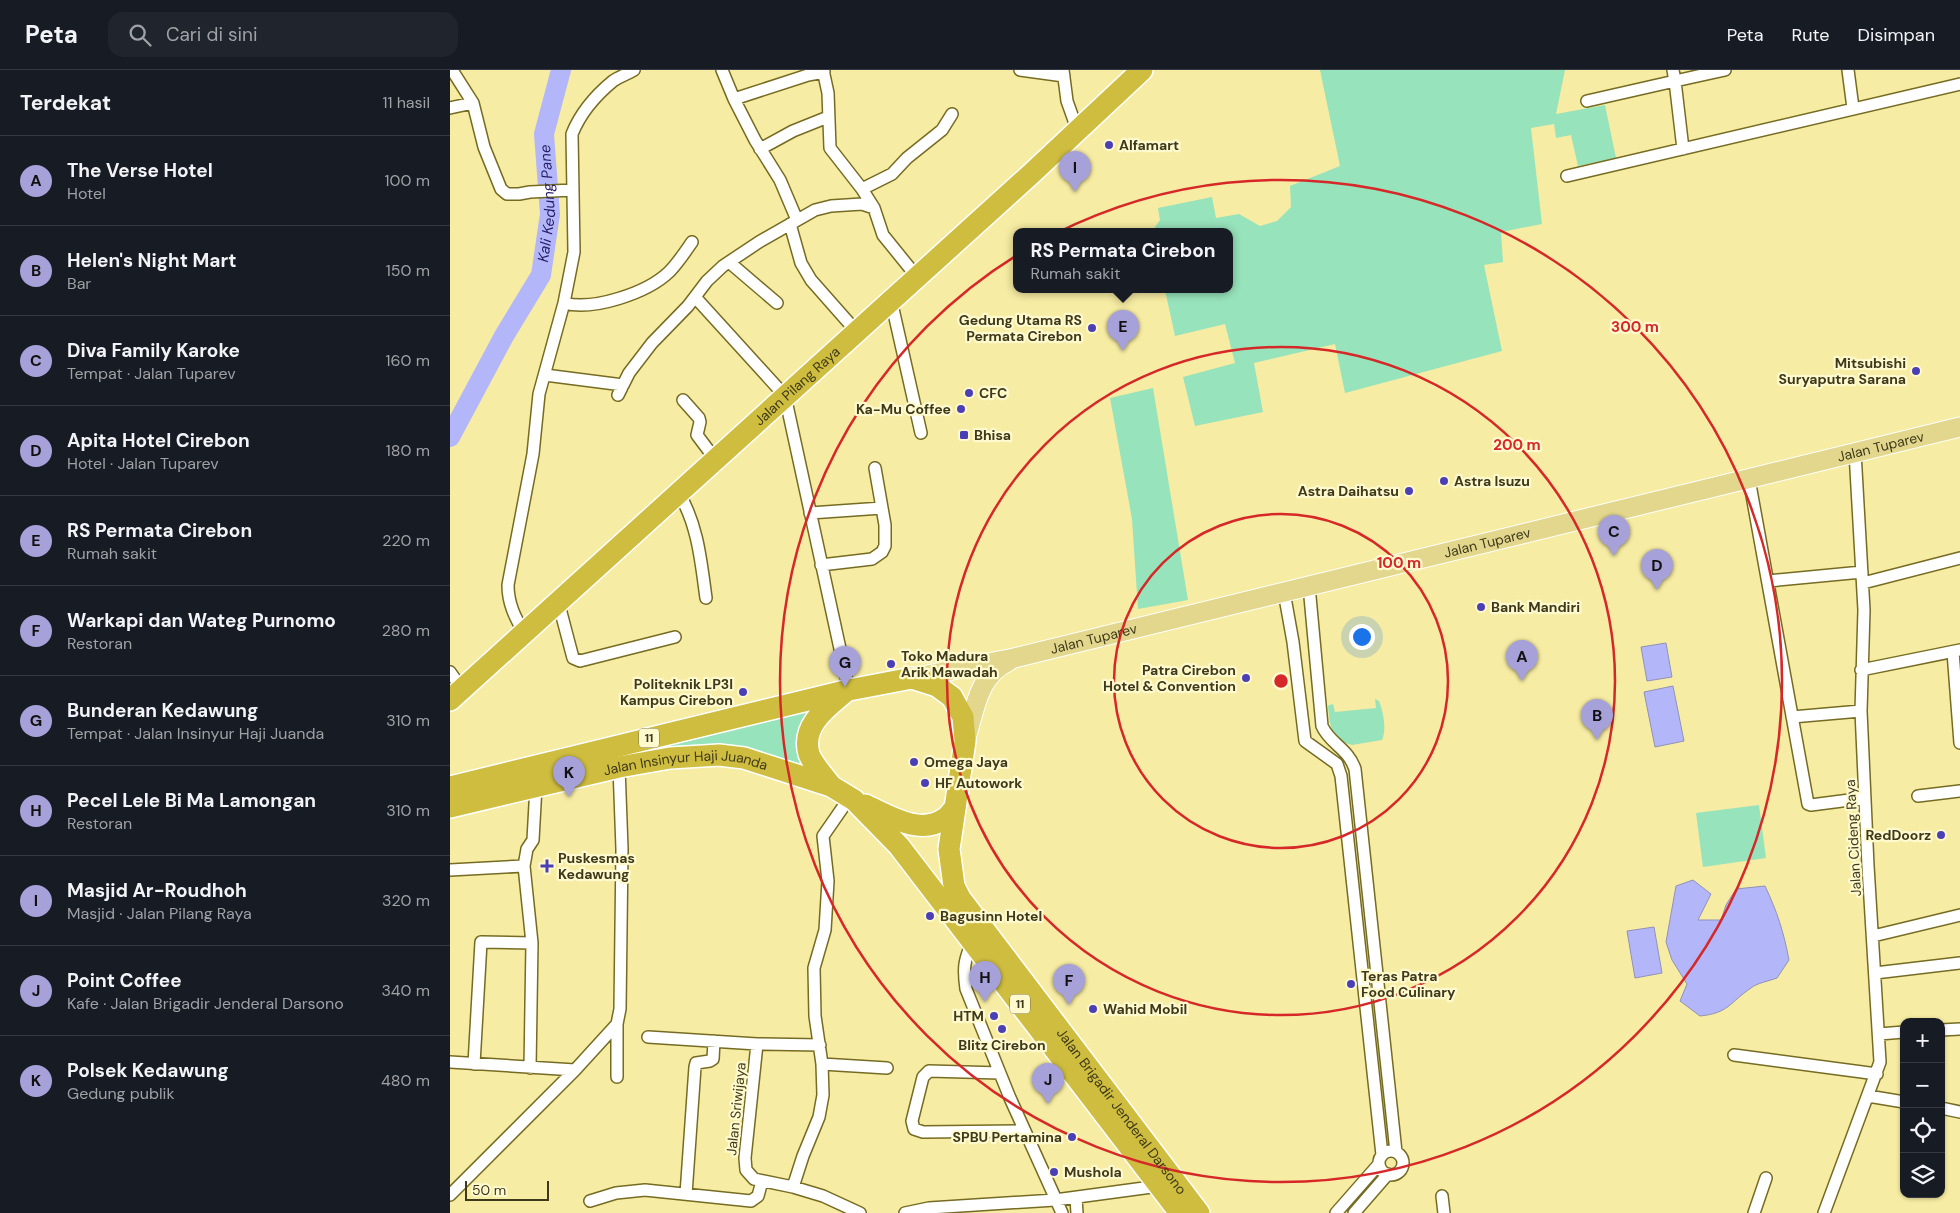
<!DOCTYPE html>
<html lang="id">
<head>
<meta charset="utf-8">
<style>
	:root { --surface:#171b24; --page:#20242c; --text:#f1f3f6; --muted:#9ea1a6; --line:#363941; --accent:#a6a2d9 }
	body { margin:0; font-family:"DM Sans",sans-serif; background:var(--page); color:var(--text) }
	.controls { position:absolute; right:15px; bottom:15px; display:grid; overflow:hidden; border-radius:10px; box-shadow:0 1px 4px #0004 }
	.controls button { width:45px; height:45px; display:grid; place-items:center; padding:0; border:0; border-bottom:1px solid var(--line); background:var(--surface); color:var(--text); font:25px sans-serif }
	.scale { position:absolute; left:15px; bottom:12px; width:84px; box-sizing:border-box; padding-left:5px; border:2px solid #3e391b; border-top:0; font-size:14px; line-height:18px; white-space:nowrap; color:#3e391b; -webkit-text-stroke:4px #fff9ce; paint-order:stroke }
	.you { position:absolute; left:911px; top:566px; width:18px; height:18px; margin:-12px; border:4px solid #fff; border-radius:50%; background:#1a73e8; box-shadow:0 0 0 8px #1a73e833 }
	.badge { display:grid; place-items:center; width:32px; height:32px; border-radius:50%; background:var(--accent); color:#111; font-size:16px; font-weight:700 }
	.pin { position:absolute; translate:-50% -41px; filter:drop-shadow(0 1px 2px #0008) }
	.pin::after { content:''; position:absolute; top:26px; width:18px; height:15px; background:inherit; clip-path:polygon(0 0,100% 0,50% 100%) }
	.popup { position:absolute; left:563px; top:158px; width:220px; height:65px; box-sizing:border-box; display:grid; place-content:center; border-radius:10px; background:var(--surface); filter:drop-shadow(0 1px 4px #0005); font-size:16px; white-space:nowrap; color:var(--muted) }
	.popup b { font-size:19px; color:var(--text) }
	.popup::after { content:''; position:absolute; left:50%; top:100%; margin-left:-10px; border:10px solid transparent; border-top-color:var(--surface) }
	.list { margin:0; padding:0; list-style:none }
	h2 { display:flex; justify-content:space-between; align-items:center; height:65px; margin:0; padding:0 20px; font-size:21px }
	h2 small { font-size:16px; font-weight:400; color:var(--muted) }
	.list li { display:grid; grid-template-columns:32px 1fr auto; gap:15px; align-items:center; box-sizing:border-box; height:90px; padding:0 20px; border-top:1px solid var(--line) }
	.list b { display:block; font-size:19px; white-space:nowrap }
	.list p { margin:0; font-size:16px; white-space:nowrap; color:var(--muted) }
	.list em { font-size:16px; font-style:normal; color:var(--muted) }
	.icon { flex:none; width:28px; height:28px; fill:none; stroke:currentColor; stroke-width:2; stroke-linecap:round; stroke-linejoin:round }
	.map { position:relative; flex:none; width:1510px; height:1143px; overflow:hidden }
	header { display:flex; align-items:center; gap:30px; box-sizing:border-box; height:70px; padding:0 25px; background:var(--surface); border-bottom:1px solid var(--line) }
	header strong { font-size:24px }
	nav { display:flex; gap:28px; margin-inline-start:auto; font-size:18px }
	.search { width:350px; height:45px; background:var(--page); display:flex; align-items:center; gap:12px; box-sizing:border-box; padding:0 18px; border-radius:15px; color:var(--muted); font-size:19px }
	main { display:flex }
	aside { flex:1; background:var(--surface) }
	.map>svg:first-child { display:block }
	.green { fill:#97e3bb }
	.water { fill:#b3b7fa; stroke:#9091b7 }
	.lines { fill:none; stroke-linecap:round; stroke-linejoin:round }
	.river { stroke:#b3b7fa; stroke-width:20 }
	.street-casing { stroke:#766b22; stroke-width:14 }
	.primary-casing { stroke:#fff; stroke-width:21 }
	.highway-casing { stroke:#fff; stroke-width:24 }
	.street { stroke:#fff; stroke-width:11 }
	.primary { stroke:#e2d78c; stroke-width:19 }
	.highway { stroke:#cfbd3f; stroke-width:21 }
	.ring { fill:none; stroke:#d62828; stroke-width:2.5 }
	.poi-dot { fill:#4b3fb6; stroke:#fff9ce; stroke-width:2 }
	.labels { text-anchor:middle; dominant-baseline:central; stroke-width:4.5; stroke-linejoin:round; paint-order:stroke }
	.shield { fill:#fff9ce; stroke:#787351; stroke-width:1 }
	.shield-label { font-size:12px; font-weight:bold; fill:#3e391b }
	.poi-label { font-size:14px; font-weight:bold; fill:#3e391b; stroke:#fff9ce; text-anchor:start }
	.street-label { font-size:14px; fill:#3e391b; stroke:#fff9ce }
	.water-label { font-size:15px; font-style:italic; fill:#261d68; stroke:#fff9ce }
	.centre { fill:#d62828; stroke:#fff9ce; stroke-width:2.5 }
	.ring-label { font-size:15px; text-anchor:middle; font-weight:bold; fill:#d62828; stroke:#fff9ce; stroke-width:4.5; stroke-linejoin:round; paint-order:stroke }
</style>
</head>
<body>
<header>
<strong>Peta</strong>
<div class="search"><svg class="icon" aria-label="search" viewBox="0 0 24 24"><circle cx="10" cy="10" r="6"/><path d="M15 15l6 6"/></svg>Cari di sini</div>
<nav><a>Peta</a><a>Rute</a><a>Disimpan</a></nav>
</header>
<main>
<aside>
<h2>Terdekat<small>11 hasil</small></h2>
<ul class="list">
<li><span class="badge">A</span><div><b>The Verse Hotel</b><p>Hotel</p></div><em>100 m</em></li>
<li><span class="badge">B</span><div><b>Helen's Night Mart</b><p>Bar</p></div><em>150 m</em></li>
<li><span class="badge">C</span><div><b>Diva Family Karoke</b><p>Tempat · Jalan Tuparev</p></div><em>160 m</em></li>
<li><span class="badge">D</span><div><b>Apita Hotel Cirebon</b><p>Hotel · Jalan Tuparev</p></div><em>180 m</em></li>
<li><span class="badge">E</span><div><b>RS Permata Cirebon</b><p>Rumah sakit</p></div><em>220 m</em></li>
<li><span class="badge">F</span><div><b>Warkapi dan Wateg Purnomo</b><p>Restoran</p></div><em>280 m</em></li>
<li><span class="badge">G</span><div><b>Bunderan Kedawung</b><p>Tempat · Jalan Insinyur Haji Juanda</p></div><em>310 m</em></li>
<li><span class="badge">H</span><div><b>Pecel Lele Bi Ma Lamongan</b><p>Restoran</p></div><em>310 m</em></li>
<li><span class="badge">I</span><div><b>Masjid Ar-Roudhoh</b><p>Masjid · Jalan Pilang Raya</p></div><em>320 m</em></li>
<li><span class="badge">J</span><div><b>Point Coffee</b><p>Kafe · Jalan Brigadir Jenderal Darsono</p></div><em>340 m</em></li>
<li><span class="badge">K</span><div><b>Polsek Kedawung</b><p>Gedung publik</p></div><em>480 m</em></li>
</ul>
</aside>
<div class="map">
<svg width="1510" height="1143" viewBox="0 0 1510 1143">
	<rect width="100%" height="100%" fill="#f7eca3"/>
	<path class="green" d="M 870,0 L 1115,0 L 1106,44 L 1155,35 L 1166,88 L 1128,96 L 1121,65 L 1106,68 L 1104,54 L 1081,58 L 1092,154 L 1051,162 L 1053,192 L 1034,195 L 1052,281 L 895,323 L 885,274 L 804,293 L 813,342 L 745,356 L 733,307 L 785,293 L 775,254 L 725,266 L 715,220 L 779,220 L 779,162 L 703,162 L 703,160 L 710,150 L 708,138 L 762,127 L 766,148 L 789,144 L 810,156 L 827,151 L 841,137 L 840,116 L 890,96 Z
		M 703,318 L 738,530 L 688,539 L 682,449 L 660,328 Z
		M 925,629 L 929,631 C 933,641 937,659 932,670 L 902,675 C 880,669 880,656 878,636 L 879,635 L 883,634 L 885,642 L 926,638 Z
		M 366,637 L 350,675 L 353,697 C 301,672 258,672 202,678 Z
		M 1309,735 L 1316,788 L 1253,797 L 1246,743 Z"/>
	<path class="water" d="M 1216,573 L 1222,607 L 1197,611 L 1191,577 Z
		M 1223,616 L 1234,671 L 1205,677 L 1194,622 Z
		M 1243,810 L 1261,824 L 1248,850 L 1271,850 L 1276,835 L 1286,819 L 1315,816 C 1327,841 1334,863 1339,890 L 1327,908 C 1319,911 1307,913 1301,918 C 1279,933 1279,943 1250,946 L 1230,931 L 1237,914 L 1222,890 L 1216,872 L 1226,816 Z
		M 1204,857 L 1212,903 L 1185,908 L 1177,861 Z"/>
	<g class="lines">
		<path class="river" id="s1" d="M 0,367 L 54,266 L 91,205 L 100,144 L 94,64 L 111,0"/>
		<g class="street-casing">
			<path id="street" d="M 2,0 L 23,33 L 34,77 L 51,119 L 57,124 L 69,124 L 80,122 L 123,120
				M 272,0 L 284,29 L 305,70 L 330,110 L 347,150
				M 373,0 L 378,23 L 380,78 L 412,119 L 424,138 L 433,165 L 467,207
				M 570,0 L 614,6
				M 613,0 L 617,31 L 627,59
				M 1398,0 L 1403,38
				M 284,29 L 358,5 L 374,2
				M 1137,31 L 1225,11 L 1223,0
				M 0,38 L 23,33
				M 310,79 L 343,61 L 378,47
				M 1233,79 L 1225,11 L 1275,0
				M 1117,106 L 1510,14
				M 412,119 L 442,104 L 457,88 L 492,60 L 502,44
				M 340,154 L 351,193 L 361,210 L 406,261
				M 279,192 L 327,233
				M 245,227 L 335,326 L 399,620
				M 441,230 L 471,363
				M 114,233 C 143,241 197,223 219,202 C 228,193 235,182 242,172
				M 95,305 L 173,315
				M 168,325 L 179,303 L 202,273 L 238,236 L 257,211 L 273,196 L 309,172 L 365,140 L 381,136 L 412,134 L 424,138
				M 233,330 L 249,348 L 250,352 L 247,365 L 265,389
				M 1299,409 L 1358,734 L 1361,735 L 1415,728
				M 228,422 C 248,454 251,492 256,528
				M 360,443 L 432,438
				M 371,495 L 422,489 L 432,482 L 435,476 L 435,455 L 425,398
				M 1318,511 L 1412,502
				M 1413,513 L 1510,488
				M 859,516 L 872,656 C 880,674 898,678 905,699 L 946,1082
				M 834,522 L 843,572 L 855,671 L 887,694 L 891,706 L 932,1085
				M 108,531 L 123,588 L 130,591 L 225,567
				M 74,563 C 65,547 58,534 58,515 L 83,384 L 89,324 L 114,233 L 124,182 L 122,64 C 130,44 146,25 163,11 C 169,7 177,4 184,0
				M 1503,582 L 1510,673
				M 1411,600 L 1510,580
				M 0,602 L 12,619
				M 1342,647 L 1411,641
				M 1468,726 L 1510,721
				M 0,800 L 74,796
				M 1423,866 L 1510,845
				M 523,870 C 514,890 513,898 516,919 L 560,1028 L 612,1143
				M 1425,903 L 1510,893
				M 1491,960 L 1510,959
				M 1429,964 L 1454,962
				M 198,967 L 307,974 L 295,1088 L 296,1100 L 304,1109 L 343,1117 L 373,1126 L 410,1143
				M 307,974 L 370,975
				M 1284,985 L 1427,1004
				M 0,992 L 125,1000
				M 24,994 L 31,872 L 82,873
				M 372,994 L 437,998
				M 80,998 L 82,873 L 74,796 L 77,779 L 83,770 L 86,716
				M 550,1003 L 479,1001 L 473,1007 L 462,1051 L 464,1059 L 473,1062 L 575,1061
				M 167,1007 L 167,954 L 170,939 L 172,779 L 169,697
				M 1418,1026 L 1454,1032
				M 1491,1038 L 1510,1042
				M929 1093a12 12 0 1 1 24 0a12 12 0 1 1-24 0Z
				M 343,1117 L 353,1086 L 369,1047 L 373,1025 L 372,994 L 365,946 L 364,898 L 375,860 L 378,811 L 373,766 L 400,727
				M 236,1124 L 245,997 L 246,993 L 260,991 L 263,989 L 264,971
				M 0,1125 L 125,1000 L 167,954
				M 992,1126 L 994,1143
				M 626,1128 L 627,1143
				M 140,1131 L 166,1123 L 195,1120 L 301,1131 L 308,1126 L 312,1111
				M 455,1143 L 479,1138 L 605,1130 L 709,1116
				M 886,1143 L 929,1094
				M 904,1143 L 938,1104
				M 1304,1143 L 1316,1108
				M 1374,1143 L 1430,992 L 1418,796 L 1411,641 L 1414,540 L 1405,382"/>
		</g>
		<g class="primary-casing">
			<g id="primary">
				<path id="s2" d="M 462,608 L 564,588 L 1510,357"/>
				<path d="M 516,668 C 525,639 528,605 559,591"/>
			</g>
		</g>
		<g class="highway-casing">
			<g id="highway">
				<path id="s3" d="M 0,630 L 581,104 L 692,0"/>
				<path d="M 381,716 C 374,706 363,695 359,684 C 351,656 376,638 394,623"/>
				<path id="s4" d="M 0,717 L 399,620 L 462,608 L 487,616 L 502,627 L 513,647 L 515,671 L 499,779 L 504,816 L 510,828 L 749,1143"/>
				<path d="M 415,735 C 438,745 469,766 494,749 C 498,747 501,742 505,738"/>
				<path id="s5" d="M 0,737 L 169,697 L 220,688 L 269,685 L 294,688 L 381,716 L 404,730 L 449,776 L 730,1143"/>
			</g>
		</g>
		<use href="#street" class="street"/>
		<use href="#primary" class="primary"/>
		<use href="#highway" class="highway"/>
	</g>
	<g class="ring">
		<circle cx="831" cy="611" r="167"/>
		<circle cx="831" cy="611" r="334"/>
		<circle cx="831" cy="611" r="501"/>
	</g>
	<g class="poi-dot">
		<circle cx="659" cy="75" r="5"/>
		<circle cx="642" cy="258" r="5"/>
		<circle cx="1466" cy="301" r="5"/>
		<circle cx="519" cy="323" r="5"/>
		<circle cx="511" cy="339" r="5"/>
		<rect x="509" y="360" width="10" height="10" rx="2.5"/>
		<circle cx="994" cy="411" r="5"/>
		<circle cx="959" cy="421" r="5"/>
		<circle cx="1031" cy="537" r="5"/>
		<circle cx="441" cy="594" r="5"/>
		<circle cx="796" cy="608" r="5"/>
		<circle cx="293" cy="622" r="5"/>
		<circle cx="464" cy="692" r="5"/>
		<circle cx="475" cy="713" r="5"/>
		<circle cx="1491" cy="765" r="5"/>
		<path d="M94.5 788.5h5v5h5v5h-5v5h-5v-5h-5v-5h5z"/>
		<circle cx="480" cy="846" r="5"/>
		<circle cx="901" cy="914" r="5"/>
		<circle cx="643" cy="939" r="5"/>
		<circle cx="544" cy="946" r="5"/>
		<circle cx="552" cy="959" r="5"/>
		<circle cx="622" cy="1067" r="5"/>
		<circle cx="604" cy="1102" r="5"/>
	</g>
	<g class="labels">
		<g class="shield">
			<rect x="189" y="658.5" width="20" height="19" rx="4"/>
			<rect x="560" y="924.5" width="20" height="19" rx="4"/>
		</g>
		<g class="shield-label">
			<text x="199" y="668">11</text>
			<text x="570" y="934">11</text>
		</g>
		<g class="poi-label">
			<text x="669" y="75">Alfamart</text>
			<text x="632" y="250" text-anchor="end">Gedung Utama RS<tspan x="632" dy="16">Permata Cirebon</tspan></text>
			<text x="1456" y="293" text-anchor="end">Mitsubishi<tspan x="1456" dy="16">Suryaputra Sarana</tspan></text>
			<text x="529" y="323">CFC</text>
			<text x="501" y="339" text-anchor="end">Ka-Mu Coffee</text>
			<text x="524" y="365">Bhisa</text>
			<text x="1004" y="411">Astra Isuzu</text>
			<text x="949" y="421" text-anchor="end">Astra Daihatsu</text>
			<text x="1041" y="537">Bank Mandiri</text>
			<text x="451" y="586">Toko Madura<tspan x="451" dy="16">Arik Mawadah</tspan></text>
			<text x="786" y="600" text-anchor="end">Patra Cirebon<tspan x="786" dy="16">Hotel &amp; Convention</tspan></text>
			<text x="283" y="614" text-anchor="end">Politeknik LP3I<tspan x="283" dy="16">Kampus Cirebon</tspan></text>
			<text x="474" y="692">Omega Jaya</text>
			<text x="485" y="713">HF Autowork</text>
			<text x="1481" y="765" text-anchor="end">RedDoorz</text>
			<text x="108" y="788">Puskesmas<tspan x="108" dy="16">Kedawung</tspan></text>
			<text x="490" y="846">Bagusinn Hotel</text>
			<text x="911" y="906">Teras Patra<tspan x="911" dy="16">Food Culinary</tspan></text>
			<text x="653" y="939">Wahid Mobil</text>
			<text x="534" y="946" text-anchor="end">HTM</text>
			<text x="552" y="975" text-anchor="middle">Blitz Cirebon</text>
			<text x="612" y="1067" text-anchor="end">SPBU Pertamina</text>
			<text x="614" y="1102">Mushola</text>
		</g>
		<g class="street-label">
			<text stroke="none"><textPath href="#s3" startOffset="468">Jalan Pilang Raya</textPath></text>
			<text stroke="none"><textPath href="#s2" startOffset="996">Jalan Tuparev</textPath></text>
			<text stroke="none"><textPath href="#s2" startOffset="591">Jalan Tuparev</textPath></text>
			<text stroke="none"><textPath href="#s2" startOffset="186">Jalan Tuparev</textPath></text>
			<text stroke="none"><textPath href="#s5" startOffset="241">Jalan Insinyur Haji Juanda</textPath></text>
			<text transform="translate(1403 768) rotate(-93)">Jalan Cideng Raya</text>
			<text transform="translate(286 1039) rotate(-84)">Jalan Sriwijaya</text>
			<text stroke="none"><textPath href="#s4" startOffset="994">Jalan Brigadir Jenderal Darsono</textPath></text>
		</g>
		<g class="water-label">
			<text stroke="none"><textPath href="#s1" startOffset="258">Kali Kedung Pane</textPath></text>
		</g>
	</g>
	<circle cx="831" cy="611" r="8" class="centre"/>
	<g class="ring-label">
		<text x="1185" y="262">300 m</text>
		<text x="1067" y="380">200 m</text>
		<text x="949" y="498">100 m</text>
	</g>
</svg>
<div class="controls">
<button>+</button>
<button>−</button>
<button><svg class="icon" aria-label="locate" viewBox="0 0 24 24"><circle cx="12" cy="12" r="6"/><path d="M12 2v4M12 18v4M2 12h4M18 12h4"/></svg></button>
<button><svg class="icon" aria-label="layers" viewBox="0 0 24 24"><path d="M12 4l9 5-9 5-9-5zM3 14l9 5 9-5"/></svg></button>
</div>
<div class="scale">50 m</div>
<div class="you"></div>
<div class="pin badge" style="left:1072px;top:611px">A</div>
<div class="pin badge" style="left:1147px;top:670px">B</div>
<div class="pin badge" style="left:1164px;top:486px">C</div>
<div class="pin badge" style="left:1207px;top:520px">D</div>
<div class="pin badge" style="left:673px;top:281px">E</div>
<div class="popup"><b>RS Permata Cirebon</b>Rumah sakit</div>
<div class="pin badge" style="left:619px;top:935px">F</div>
<div class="pin badge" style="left:395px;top:617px">G</div>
<div class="pin badge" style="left:535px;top:932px">H</div>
<div class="pin badge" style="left:625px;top:122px">I</div>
<div class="pin badge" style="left:598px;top:1034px">J</div>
<div class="pin badge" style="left:119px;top:727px">K</div>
</div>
</main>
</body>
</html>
